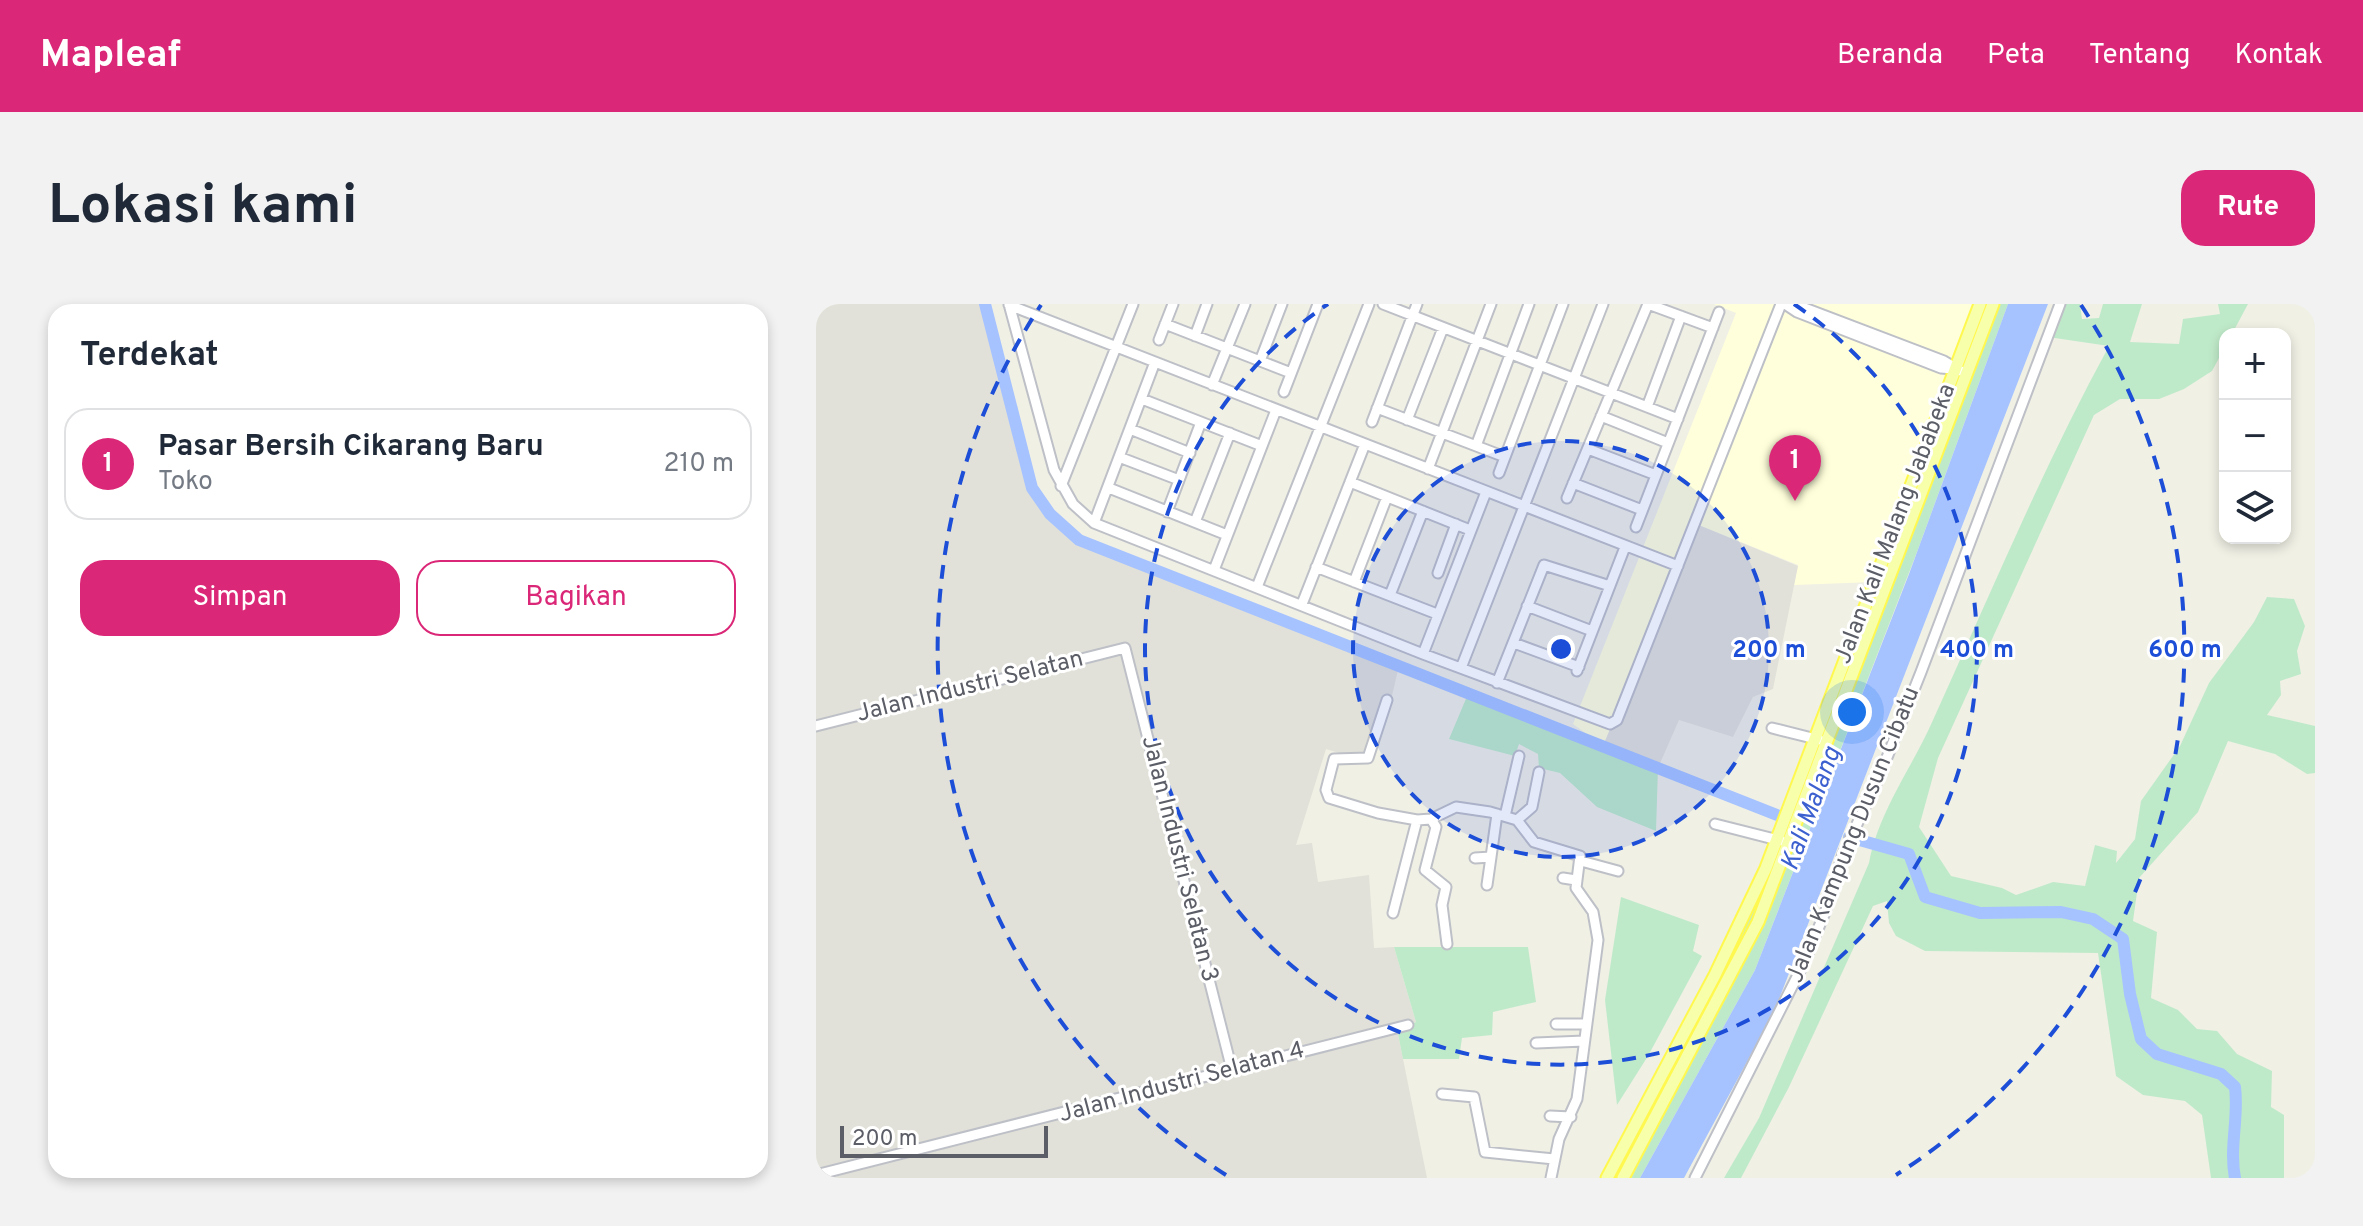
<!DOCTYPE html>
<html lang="id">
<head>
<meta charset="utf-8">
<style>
	:root { --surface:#fff; --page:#f2f2f3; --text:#1f2937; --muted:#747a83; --line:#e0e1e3; --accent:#db2777 }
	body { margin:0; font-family:Overpass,sans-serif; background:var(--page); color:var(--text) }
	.controls { position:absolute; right:24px; top:24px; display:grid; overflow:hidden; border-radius:16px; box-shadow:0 4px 12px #0003 }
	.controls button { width:72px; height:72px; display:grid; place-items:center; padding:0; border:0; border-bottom:2px solid var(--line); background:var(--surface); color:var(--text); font:40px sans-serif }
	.scale { position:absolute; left:24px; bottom:20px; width:208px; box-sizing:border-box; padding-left:8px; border:4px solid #5c5e67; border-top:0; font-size:22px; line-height:28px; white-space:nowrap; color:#5c5e67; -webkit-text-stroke:6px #fff; paint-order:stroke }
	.you { position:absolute; left:1036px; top:408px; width:28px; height:28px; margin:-20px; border:6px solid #fff; border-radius:50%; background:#1a73e8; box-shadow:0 0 0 12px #1a73e833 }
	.badge { display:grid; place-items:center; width:52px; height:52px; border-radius:50%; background:var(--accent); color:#fff; font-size:26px; font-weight:700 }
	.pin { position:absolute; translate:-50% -66px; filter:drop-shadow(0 2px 4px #0008) }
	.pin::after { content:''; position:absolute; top:42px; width:28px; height:24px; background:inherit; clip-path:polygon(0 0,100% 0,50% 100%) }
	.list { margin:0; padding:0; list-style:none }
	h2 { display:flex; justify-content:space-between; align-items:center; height:104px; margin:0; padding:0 32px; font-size:34px }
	h2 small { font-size:26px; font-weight:400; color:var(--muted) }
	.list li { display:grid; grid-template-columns:52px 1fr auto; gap:24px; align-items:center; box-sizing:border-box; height:112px; margin:0 16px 16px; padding:0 16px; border:2px solid var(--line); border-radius:24px }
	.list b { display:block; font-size:30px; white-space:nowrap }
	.list p { margin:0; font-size:26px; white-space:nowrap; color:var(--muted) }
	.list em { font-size:26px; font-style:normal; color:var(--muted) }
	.actions { display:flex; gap:16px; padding:24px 32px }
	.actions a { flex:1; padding:18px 0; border:2px solid var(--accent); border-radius:24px; text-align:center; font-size:28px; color:var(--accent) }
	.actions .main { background:var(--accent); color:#fff }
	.icon { flex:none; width:44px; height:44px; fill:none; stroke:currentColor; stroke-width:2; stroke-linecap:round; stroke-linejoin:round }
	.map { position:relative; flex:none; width:1499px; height:874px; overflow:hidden; border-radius:24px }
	header { display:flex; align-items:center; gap:48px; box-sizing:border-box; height:112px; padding:0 40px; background:var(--accent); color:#fff }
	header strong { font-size:38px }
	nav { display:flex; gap:44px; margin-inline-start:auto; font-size:28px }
	.intro { display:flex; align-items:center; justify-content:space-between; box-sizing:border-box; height:192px; padding:0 48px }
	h1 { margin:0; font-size:56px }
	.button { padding:20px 36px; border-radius:24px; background:var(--accent); color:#fff; font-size:28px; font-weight:700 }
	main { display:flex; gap:48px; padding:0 48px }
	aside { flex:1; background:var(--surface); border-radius:24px; box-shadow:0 4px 12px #0003 }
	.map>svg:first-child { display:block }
	.commercial { fill:#ffffdb }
	.industrial { fill:#e1e1d9 }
	.green { fill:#bfeac9 }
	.water { fill:#a6c3ff }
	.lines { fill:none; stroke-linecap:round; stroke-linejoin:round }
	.river { stroke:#a6c3ff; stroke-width:12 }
	.minor-casing { stroke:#bec0c7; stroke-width:13 }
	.major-casing { stroke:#fff84f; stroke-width:15 }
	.minor { stroke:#fff; stroke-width:9 }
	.major { stroke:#f8ffab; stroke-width:11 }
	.ring { fill:none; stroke:#1d4ed8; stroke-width:4; stroke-dasharray:14 10 }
	.labels { text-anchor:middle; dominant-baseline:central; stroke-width:6; stroke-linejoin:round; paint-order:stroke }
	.street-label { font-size:24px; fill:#5c5e67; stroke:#fff }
	.water-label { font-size:26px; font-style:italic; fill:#3c60cf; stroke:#fff }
	.centre { fill:#1d4ed8; stroke:#fff; stroke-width:4 }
	.ring-label { font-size:24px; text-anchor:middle; font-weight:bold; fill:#1d4ed8; stroke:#fff; stroke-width:6; stroke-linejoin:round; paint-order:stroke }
</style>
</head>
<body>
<header>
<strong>Mapleaf</strong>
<nav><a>Beranda</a><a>Peta</a><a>Tentang</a><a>Kontak</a></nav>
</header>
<div class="intro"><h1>Lokasi kami</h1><a class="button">Rute</a></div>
<main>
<aside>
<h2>Terdekat<small></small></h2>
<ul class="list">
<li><span class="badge">1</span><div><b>Pasar Bersih Cikarang Baru</b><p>Toko</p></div><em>210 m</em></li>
</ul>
<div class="actions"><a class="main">Simpan</a><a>Bagikan</a></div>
</aside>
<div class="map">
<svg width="1499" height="874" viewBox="0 0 1499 874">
	<rect width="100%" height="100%" fill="#f0f0e5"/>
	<path class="commercial" d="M 898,0 L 1164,0 L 1058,278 L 978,281 L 982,261 L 880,220 L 787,442 L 757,420 L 920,9 Z"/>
	<path class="industrial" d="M 0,0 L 170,0 L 216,184 L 234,210 L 255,229 L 268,238 L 583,362 L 571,413 L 553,458 L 510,445 L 480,541 L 496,539 L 502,578 L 553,571 L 558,644 L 578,643 L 600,718 L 581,725 L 611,874 L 0,874 Z
		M 880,220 L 982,262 L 957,385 L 937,393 L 917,433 L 863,416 L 842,464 L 787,442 Z"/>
	<path class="green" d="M 1164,0 L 1192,0 L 1101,248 L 939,666 L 824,874 L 791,874 L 929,612 Z
		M 1243,0 L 1264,0 L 1266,15 L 1283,14 L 1287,0 L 1326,0 L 1314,38 L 1363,40 L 1367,15 L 1404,10 L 1402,0 L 1432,0 L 1416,30 L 1409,30 L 1409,43 L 1396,67 L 1368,85 L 1343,95 L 1304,95 L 1278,111 L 1122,454 L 1103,523 L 1135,572 L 1186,584 L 1200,591 L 1237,578 L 1269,582 L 1279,541 L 1301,547 L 1300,559 L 1319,535 L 1325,497 L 1364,442 L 1393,379 L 1438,318 L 1451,293 L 1478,295 L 1489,322 L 1481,347 L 1485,370 L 1464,377 L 1465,391 L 1451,411 L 1499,422 L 1499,469 L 1491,470 L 1459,450 L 1412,437 L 1382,508 L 1323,574 L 1317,617 L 1341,628 L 1335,694 L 1362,706 L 1381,725 L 1401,727 L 1421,750 L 1456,767 L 1455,803 L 1468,811 L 1468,874 L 1395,874 L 1386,811 L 1369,797 L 1327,791 L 1300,772 L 1282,649 L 1109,647 L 1080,632 L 1073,619 L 1071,597 L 1057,602 L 973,783 L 925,874 L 908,874 L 943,814 L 1053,559 C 1063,506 1096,464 1117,416 C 1174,291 1227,163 1293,42 L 1232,33 Z
		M 652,390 L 842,464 L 840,527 L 781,503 L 744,469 L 723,464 L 722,450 L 703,440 L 699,452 L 633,435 Z
		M 805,593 L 883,621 L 877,647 L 886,652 L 832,752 L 801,801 L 789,696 Z
		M 578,643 L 712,643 L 720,698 L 677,708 L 676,731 L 646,734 L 643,755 L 587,755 L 581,725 L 600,718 Z"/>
	<path class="water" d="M 1192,0 L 1232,0 L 958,708 L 868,874 L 824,874 L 939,666 L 1093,270 Z"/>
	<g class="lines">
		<path class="river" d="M 169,0 L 216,184 L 234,210 L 263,236 L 961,511
			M 1033,533 L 1093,550 L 1109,593 L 1164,609 L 1245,608 L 1277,615 L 1307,635 L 1314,690 L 1325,735 L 1341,750 L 1405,770 L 1419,783 C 1423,814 1413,843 1419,874"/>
		<g class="minor-casing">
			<path id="minor" d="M 193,0 L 238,166 L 257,200 L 278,219 L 607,350 L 794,420 L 801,416 L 965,0
				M 567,0 L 862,115
				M 832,0 L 897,24
				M 969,0 L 981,8 L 1125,64 L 1137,65
				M 978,0 L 1128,57 L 1150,70
				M 193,1 L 862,262
				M 349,20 L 475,69
				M 379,32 L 391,0
				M 343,36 L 357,0
				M 444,57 L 466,0
				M 396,81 L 429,0
				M 468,88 L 502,0
				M 326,95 L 446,142
				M 831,103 L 865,12
				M 561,104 L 689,153
				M 785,112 L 852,139
				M 591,116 L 627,24
				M 556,118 L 601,0
				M 314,125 L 374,149
				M 660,142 L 713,0
				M 772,145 L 840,171
				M 303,153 L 363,176
				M 612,165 L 675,0
				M 683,169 L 747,0
				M 534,178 L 654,226
				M 757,179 L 826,206
				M 245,182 L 317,0
				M 293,184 L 411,231
				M 751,194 L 832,0
				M 351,208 L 385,118
				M 379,218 L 414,129
				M 278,219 L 339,58
				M 820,223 L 903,8
				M 500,263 L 621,310
				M 398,266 L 460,106
				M 622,269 L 640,220
				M 538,278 L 571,193
				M 441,283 L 553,0
				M 574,291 L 607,207
				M 486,300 L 549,140
				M 711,302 L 776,327
				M 698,339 L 763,363
				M 607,350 L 670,188
				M 645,364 L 787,0
				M 761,367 L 809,243
				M 681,379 L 728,261 L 794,282
				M 571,396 L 552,454 L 518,455 L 510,486 L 513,494 L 562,509 L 601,516 L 615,515 L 640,503 L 674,508 L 701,516 L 718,538 L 764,552 L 760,584 L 777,608 L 782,636 L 761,795 L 743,835 L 735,874
				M 0,422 L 309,344 L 416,766
				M 956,424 L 1004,436
				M 689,512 L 703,452
				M 615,515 L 620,523 L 609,566 L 630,583 L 626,601 L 631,640
				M 701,516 L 716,503 L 723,468
				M 899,520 L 966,537
				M 659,554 L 675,553 L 681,510
				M 765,557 L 802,567
				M 747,574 L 760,576
				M 671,581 L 675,553
				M 577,609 L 601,516
				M 740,720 L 770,720
				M 720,739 L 768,737
				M 626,790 L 658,793 L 669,848 L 738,855
				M 734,812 L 755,813
				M 0,871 L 592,721
				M 879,874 L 987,661 L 1010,606 L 1027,550 L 1064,471 L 1105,368 L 1244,0"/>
		</g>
		<g class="major-casing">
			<path id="major" d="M 791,874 L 899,671 L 950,564 L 1164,0
				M 807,874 L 942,618 L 1177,0"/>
		</g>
		<use href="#minor" class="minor"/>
		<use href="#major" class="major"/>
	</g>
	<circle cx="745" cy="345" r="208" fill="#1d4ed8" fill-opacity=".12"/>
	<g class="ring">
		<circle cx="745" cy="345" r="208"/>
		<path d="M978 0A416 416 0 1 1 512 0"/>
		<path d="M410 871A624 624 0 0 1 225 1M1265 1A624 624 0 0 1 1080 871"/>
	</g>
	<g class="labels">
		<g class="street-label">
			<text transform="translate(1080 220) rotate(-69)">Jalan Kali Malang Jababeka</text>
			<text transform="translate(154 383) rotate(-14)">Jalan Industri Selatan</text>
			<text transform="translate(1038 531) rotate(-68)">Jalan Kampung Dusun Cibatu</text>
			<text transform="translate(363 555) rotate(76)">Jalan Industri Selatan 3</text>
			<text transform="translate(366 779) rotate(-15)">Jalan Industri Selatan 4</text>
		</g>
		<g class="water-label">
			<text transform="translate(996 505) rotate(-70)">Kali Malang</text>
		</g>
	</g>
	<circle cx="745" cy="345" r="12" class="centre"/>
	<g class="ring-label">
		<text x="953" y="353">200 m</text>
		<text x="1161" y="353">400 m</text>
		<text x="1369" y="353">600 m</text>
	</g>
</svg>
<div class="controls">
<button>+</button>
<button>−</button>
<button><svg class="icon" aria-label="layers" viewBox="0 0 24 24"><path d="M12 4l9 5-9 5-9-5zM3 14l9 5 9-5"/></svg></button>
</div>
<div class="scale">200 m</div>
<div class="you"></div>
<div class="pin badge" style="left:979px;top:197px">1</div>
</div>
</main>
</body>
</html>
